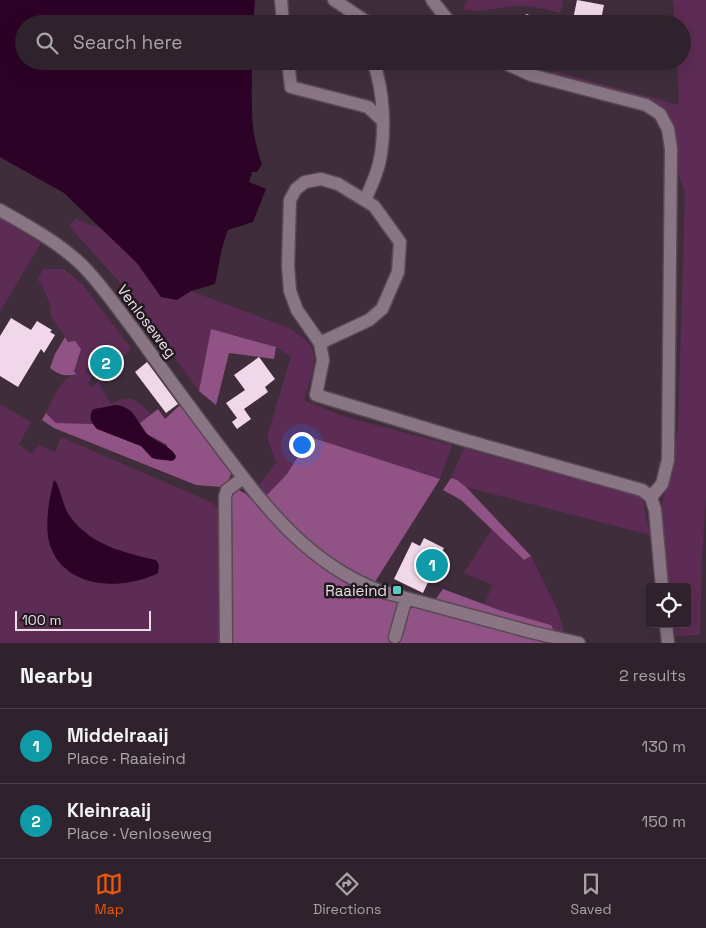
<!DOCTYPE html>
<html lang="en">
<head>
<meta charset="utf-8">
<style>
	:root { --surface:#2f222c; --page:#3b2f38; --text:#f1f3f6; --muted:#a7a4a9; --line:#4a3f48; --accent:#ea580c }
	body { margin:0; font-family:"Space Grotesk",sans-serif; background:var(--page); color:var(--text) }
	.controls { position:absolute; right:15px; bottom:15px; display:grid; overflow:hidden; border-radius:5px; box-shadow:0 5px 20px #0002 }
	.controls button { width:45px; height:45px; display:grid; place-items:center; padding:0; border:0; border-bottom:1px solid var(--line); background:var(--surface); color:var(--text); font:25px sans-serif }
	.scale { position:absolute; left:15px; bottom:12px; width:136px; box-sizing:border-box; padding-left:5px; border:2px solid #eadee7; border-top:0; font-size:14px; line-height:18px; white-space:nowrap; color:#eadee7; -webkit-text-stroke:4px #21191f; paint-order:stroke }
	.you { position:absolute; left:301px; top:444px; width:18px; height:18px; margin:-12px; border:4px solid #fff; border-radius:50%; background:#1a73e8; box-shadow:0 0 0 8px #1a73e833 }
	.badge { display:grid; place-items:center; width:32px; height:32px; border-radius:50%; background:var(--accent); color:#fff; font-size:16px; font-weight:700 }
	.pin { position:absolute; translate:-50% -50%; border:2px solid #fff; box-shadow:0 1px 5px #0006 }
	.list { margin:0; padding:0; list-style:none }
	h2 { display:flex; justify-content:space-between; align-items:center; height:65px; margin:0; padding:0 20px; font-size:21px }
	h2 small { font-size:16px; font-weight:400; color:var(--muted) }
	.list li { display:grid; grid-template-columns:32px 1fr auto; gap:15px; align-items:center; box-sizing:border-box; height:75px; padding:0 20px; border-top:1px solid var(--line) }
	.list b { display:block; font-size:19px; white-space:nowrap }
	.list p { margin:0; font-size:16px; white-space:nowrap; color:var(--muted) }
	.list em { font-size:16px; font-style:normal; color:var(--muted) }
	.icon { flex:none; width:28px; height:28px; fill:none; stroke:currentColor; stroke-width:2; stroke-linecap:round; stroke-linejoin:round }
	.map { position:relative; flex:none; width:706px; height:643px; overflow:hidden }
	.search { position:absolute; background:var(--surface); box-shadow:0 5px 20px #0002; left:15px; right:15px; top:15px; height:55px; display:flex; align-items:center; gap:12px; box-sizing:border-box; padding:0 18px; border-radius:28px; color:var(--muted); font-size:19px }
	.sheet { height:215px; background:var(--surface) }
	nav { display:flex; justify-content:space-around; align-items:center; box-sizing:border-box; height:70px; border-top:1px solid var(--line); background:var(--surface); font-size:14px; color:var(--muted) }
	nav a { display:grid; justify-items:center; gap:2px }
	nav .on { color:var(--accent) }
	.map>svg:first-child { display:block }
	.green { fill:#5d2c54; fill-rule:evenodd }
	.forest { fill:#915285 }
	.water { fill:#2d0227 }
	.building { fill:#f0d8ea }
	.lines { fill:none; stroke-linecap:round; stroke-linejoin:round }
	.minor-casing { stroke:#584955; stroke-width:15 }
	.minor { stroke:#8a7585; stroke-width:12 }
	.poi-dot { fill:#58cec0; stroke:#21191f; stroke-width:2 }
	.labels { text-anchor:middle; dominant-baseline:central; stroke-width:5; stroke-linejoin:round; paint-order:stroke }
	.street-label { font-size:15px; fill:#eadee7; stroke:#21191f }
	.poi-label { font-size:15px; fill:#eadee7; stroke:#21191f; text-anchor:end }
</style>
</head>
<body>
<div class="map">
<svg width="706" height="643" viewBox="0 0 706 643">
	<rect width="100%" height="100%" fill="#3f2d3b"/>
	<path class="green" d="M 468,0 L 562,0 L 563,3 L 560,13 C 548,10 534,6 521,6 C 500,6 484,14 463,9 Z
		M 673,0 L 706,0 L 706,496 L 702,559 L 700,635 L 675,636 L 674,624 L 687,624 L 687,587 L 669,587 L 662,539 L 662,504 L 678,429 L 685,195 L 665,128 L 646,112 L 547,83 L 550,74 L 554,71 L 679,105 L 677,61 L 682,61 L 682,24 L 675,24 Z
		M 0,218 L 41,243 L 0,312 Z
		M 76,219 L 104,230 L 137,263 L 161,297 L 177,300 L 191,291 L 289,328 C 297,333 309,340 312,349 C 318,364 308,386 304,400 L 345,417 L 452,445 L 440,479 L 310,438 L 287,474 L 266,496 L 259,488 L 259,485 L 276,463 L 267,437 L 291,357 L 276,347 L 211,329 L 199,391 L 116,278 L 69,226 Z
		M 43,269 L 64,269 L 83,285 L 131,348 L 124,356 L 111,345 L 85,371 L 92,376 L 88,384 L 91,388 L 98,382 L 111,404 C 131,393 135,400 151,414 L 140,423 L 132,411 L 116,405 L 92,410 L 90,417 L 93,424 L 56,423 L 46,413 C 53,398 60,379 76,374 L 74,372 L 80,357 L 51,317 L 50,305 L 43,287 L 38,280 Z
		M 0,404 L 31,422 L 19,444 L 31,454 L 39,445 L 55,452 L 61,437 L 213,503 L 220,511 L 221,643 L 0,643 ZM 57,483 C 58,512 86,537 111,548 C 118,552 126,552 133,555 C 142,560 150,567 158,573 C 136,584 101,589 78,577 C 70,573 63,566 57,560 Z
		M 464,448 L 642,497 L 650,535 L 466,487 L 457,480 L 451,478 Z
		M 492,529 L 523,560 L 531,556 L 558,611 L 564,632 L 554,631 L 551,625 L 502,611 L 485,604 L 492,585 L 464,573 Z"/>
	<path class="forest" d="M 211,329 L 276,347 L 274,359 L 229,353 L 216,405 L 199,391 Z
		M 65,337 L 68,342 L 75,341 L 81,349 L 74,372 L 77,374 C 66,377 59,375 50,368 L 55,354 Z
		M 182,403 L 232,472 L 228,481 L 221,487 L 196,485 L 54,428 L 42,420 L 46,413 L 56,423 L 93,424 L 98,429 L 141,446 L 156,459 L 169,460 L 167,445 L 147,434 L 140,423 L 158,409 L 165,419 Z
		M 310,437 L 440,479 L 375,582 C 325,563 300,535 266,496 L 287,474 Z
		M 451,478 L 457,480 L 466,487 L 531,556 L 524,560 L 461,500 L 443,490 Z
		M 239,490 L 246,494 C 283,530 318,571 365,594 L 547,643 L 231,643 L 231,497 L 234,492 Z
		M 443,589 L 502,611 L 551,625 L 554,631 L 435,600 Z"/>
	<path class="water" d="M 0,0 L 255,0 L 253,24 L 24,24 L 24,61 L 252,61 C 252,96 249,131 262,164 L 257,172 L 252,172 L 249,182 L 266,189 L 253,222 L 228,230 C 221,247 219,265 215,284 L 191,291 L 177,300 L 161,297 L 137,263 L 64,193 L 0,157 Z
		M 116,405 C 135,407 136,422 147,434 C 156,443 169,444 176,456 L 175,459 L 172,461 L 156,459 L 152,458 L 141,446 L 97,429 C 92,423 87,416 94,409 Z
		M 54,480 C 60,485 63,507 69,515 C 88,544 124,553 156,560 L 159,565 L 158,573 C 123,591 64,589 50,545 C 44,526 49,499 54,480 Z"/>
	<path class="building" d="M 577,0 L 604,5 L 600,24 L 572,24 Z
		M 526,14 L 553,22 L 553,24 L 523,24 Z
		M 11,318 L 31,330 L 37,321 L 52,330 L 50,332 L 55,335 L 44,353 L 41,349 L 18,387 L 0,376 L 0,336 Z
		M 113,346 L 123,356 L 100,380 L 90,370 Z
		M 259,357 L 275,379 L 265,387 L 268,392 L 244,409 L 251,419 L 237,429 L 232,422 L 237,418 L 226,403 L 245,390 L 234,375 Z
		M 147,362 L 178,404 L 166,413 L 135,372 Z
		M 424,538 L 444,548 L 423,593 L 394,579 L 412,542 L 420,546 Z"/>
	<g class="lines">
		<g class="minor-casing">
			<path id="minor" d="M 281,0 L 283,24
				M 334,0 L 370,24
				M 432,0 L 451,24
				M 288,61 L 291,87 L 368,107 L 383,121
				M 500,61 L 531,75 L 646,105 L 660,114 L 668,129 L 671,149 L 668,460 L 662,484 L 651,497
				M 365,200 C 370,189 376,176 379,164 C 386,134 384,90 373,61
				M 0,210 C 28,226 58,242 82,265 C 101,284 117,308 134,330 C 161,368 189,406 217,443 C 263,504 306,563 380,591 L 531,632 L 579,643
				M 320,343 L 369,320 L 382,309 L 398,272 L 400,242 L 374,206 L 338,184 L 321,179 L 305,182 L 296,189 L 290,200 L 288,266 L 290,291 L 297,310 L 320,343 L 323,360 L 316,395 L 461,439 L 642,490 L 651,497 L 655,510 L 662,587
				M 666,624 L 668,643
				M 395,637 L 406,598
				M 226,643 L 225,497 L 227,490 L 243,478"/>
		</g>
		<use href="#minor" class="minor"/>
	</g>
	<rect class="poi-dot" x="392" y="585" width="10" height="10" rx="2.5"/>
	<g class="labels">
		<g class="street-label">
			<text transform="translate(147 321) rotate(53)">Venloseweg</text>
		</g>
		<g class="poi-label">
			<text x="387" y="590">Raaieind</text>
		</g>
	</g>
</svg>
<div class="controls">
<button><svg class="icon" aria-label="locate" viewBox="0 0 24 24"><circle cx="12" cy="12" r="6"/><path d="M12 2v4M12 18v4M2 12h4M18 12h4"/></svg></button>
</div>
<div class="scale">100 m</div>
<div class="you"></div>
<div class="pin badge" style="left:432px;top:565px;background:#0f9aa8">1</div>
<div class="pin badge" style="left:106px;top:363px;background:#0f9aa8">2</div>
<div class="search"><svg class="icon" aria-label="search" viewBox="0 0 24 24"><circle cx="10" cy="10" r="6"/><path d="M15 15l6 6"/></svg>Search here</div>
</div>
<section class="sheet">
<h2>Nearby<small>2 results</small></h2>
<ul class="list">
<li><span class="badge" style="background:#0f9aa8">1</span><div><b>Middelraaij</b><p>Place · Raaieind</p></div><em>130 m</em></li>
<li><span class="badge" style="background:#0f9aa8">2</span><div><b>Kleinraaij</b><p>Place · Venloseweg</p></div><em>150 m</em></li>
</ul>
</section>
<nav>
<a class="on"><svg class="icon" aria-label="map" viewBox="0 0 24 24"><path d="M3 6l6-2 6 2 6-2v14l-6 2-6-2-6 2zM9 4v14M15 6v14"/></svg>Map</a>
<a><svg class="icon" aria-label="directions" viewBox="0 0 24 24"><path d="M12 3l9 9-9 9-9-9zM9 14v-3h6M13 9l2 2-2 2"/></svg>Directions</a>
<a><svg class="icon" aria-label="saved" viewBox="0 0 24 24"><path d="M7 4h10v16l-5-4-5 4z"/></svg>Saved</a>
</nav>
</body>
</html>
